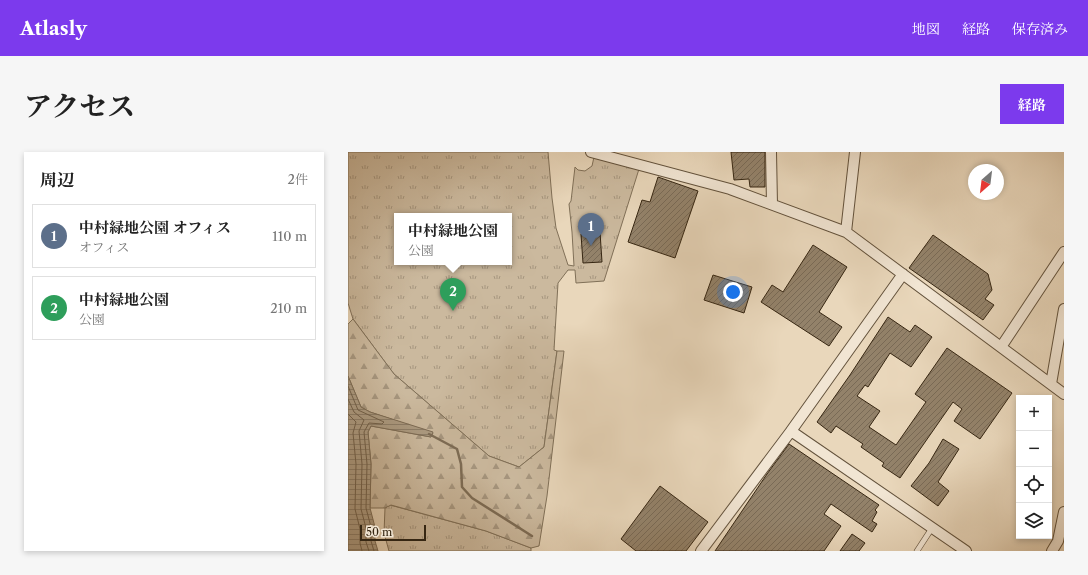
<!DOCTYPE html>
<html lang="ja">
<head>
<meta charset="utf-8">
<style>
	:root { --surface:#fff; --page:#f6f6f6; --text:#222; --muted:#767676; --line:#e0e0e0; --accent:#7c3aed }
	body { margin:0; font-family:"Libre Caslon Text","Noto Serif JP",serif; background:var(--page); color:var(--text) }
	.controls { position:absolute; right:12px; bottom:12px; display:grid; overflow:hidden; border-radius:0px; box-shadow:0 2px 6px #0003 }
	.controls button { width:36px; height:36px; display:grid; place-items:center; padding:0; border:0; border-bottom:1px solid var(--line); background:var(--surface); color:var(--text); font:20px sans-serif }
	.compass { position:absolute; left:620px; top:12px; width:36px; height:36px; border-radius:50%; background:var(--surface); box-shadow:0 2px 6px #0003; rotate:208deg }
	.scale { position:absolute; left:12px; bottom:10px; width:66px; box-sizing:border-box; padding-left:4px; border:2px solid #362612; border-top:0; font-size:11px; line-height:14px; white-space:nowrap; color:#362612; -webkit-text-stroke:3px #f1e5d3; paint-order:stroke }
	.you { position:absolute; left:385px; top:140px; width:14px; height:14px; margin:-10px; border:3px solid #fff; border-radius:50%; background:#1a73e8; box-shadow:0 0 0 6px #1a73e833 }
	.badge { display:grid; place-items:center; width:26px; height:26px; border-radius:50%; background:var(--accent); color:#fff; font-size:13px; font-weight:700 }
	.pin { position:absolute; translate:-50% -33px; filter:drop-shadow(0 1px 2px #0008) }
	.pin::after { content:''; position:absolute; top:21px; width:14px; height:12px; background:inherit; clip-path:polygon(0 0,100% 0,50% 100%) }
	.popup { position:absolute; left:46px; top:61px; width:118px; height:52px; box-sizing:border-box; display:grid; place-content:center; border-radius:0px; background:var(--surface); filter:drop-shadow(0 1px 3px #0005); font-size:13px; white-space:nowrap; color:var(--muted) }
	.popup b { font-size:15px; color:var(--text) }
	.popup::after { content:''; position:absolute; left:50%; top:100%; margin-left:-8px; border:8px solid transparent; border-top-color:var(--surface) }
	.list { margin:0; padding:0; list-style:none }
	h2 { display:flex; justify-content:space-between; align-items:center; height:52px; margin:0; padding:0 16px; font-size:17px }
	h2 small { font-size:13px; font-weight:400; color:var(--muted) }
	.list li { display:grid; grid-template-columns:26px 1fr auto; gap:12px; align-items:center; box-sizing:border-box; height:64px; margin:0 8px 8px; padding:0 8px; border:1px solid var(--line); border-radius:0px }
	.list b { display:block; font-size:15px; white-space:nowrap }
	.list p { margin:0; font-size:13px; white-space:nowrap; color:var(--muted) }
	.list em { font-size:13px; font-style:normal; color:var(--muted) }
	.icon { flex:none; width:22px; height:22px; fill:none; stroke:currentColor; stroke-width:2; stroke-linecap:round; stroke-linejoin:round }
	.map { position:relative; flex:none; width:716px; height:399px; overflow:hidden; border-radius:0px }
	header { display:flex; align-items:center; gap:24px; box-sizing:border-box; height:56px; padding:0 20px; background:var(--accent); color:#fff }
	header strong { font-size:19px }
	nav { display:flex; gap:22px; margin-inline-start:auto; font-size:14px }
	.intro { display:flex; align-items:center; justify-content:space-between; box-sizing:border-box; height:96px; padding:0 24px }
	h1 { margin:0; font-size:28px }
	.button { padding:10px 18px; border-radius:0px; background:var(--accent); color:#fff; font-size:14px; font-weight:700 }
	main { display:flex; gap:24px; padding:0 24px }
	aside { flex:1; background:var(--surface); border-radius:0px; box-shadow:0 2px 6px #0003 }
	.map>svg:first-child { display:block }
	.grass { fill:url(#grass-tufts); stroke:#807058; fill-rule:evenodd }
	.forest { fill:url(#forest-firs); stroke:#807058 }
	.water { fill:url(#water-rules); stroke:#7d6c55 }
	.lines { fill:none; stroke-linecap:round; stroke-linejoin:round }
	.shore { stroke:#71604a; stroke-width:1 }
	.stream { stroke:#7d6c55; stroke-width:2.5 }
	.building { fill:url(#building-hatch); stroke:#362612 }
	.service-casing { stroke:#63523c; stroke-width:6 }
	.minor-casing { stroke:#63523c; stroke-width:12 }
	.service { stroke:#f1e5d3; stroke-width:5 }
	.minor { stroke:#f1e5d3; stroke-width:10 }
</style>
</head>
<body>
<header>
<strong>Atlasly</strong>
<nav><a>地図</a><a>経路</a><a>保存済み</a></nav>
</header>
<div class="intro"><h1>アクセス</h1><a class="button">経路</a></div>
<main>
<aside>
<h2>周辺<small>2件</small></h2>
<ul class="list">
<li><span class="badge" style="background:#5c6f8a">1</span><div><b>中村緑地公園 オフィス</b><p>オフィス</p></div><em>110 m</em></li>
<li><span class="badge" style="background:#2e9e5b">2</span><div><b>中村緑地公園</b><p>公園</p></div><em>210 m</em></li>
</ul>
</aside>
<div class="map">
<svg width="716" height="399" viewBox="0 0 716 399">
	<defs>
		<pattern id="grass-tufts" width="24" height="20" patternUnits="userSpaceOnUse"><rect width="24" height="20" fill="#cbb99e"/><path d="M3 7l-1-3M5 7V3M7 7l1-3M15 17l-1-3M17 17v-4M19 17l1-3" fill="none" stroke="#a6967f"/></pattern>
		<pattern id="forest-firs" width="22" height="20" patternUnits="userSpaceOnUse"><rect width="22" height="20" fill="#cbb99e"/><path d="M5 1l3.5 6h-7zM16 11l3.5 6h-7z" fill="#a6967f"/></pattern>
		<pattern id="water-rules" width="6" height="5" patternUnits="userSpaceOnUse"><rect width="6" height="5" fill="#ac9b82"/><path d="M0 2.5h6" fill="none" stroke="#8d7e69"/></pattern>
		<pattern id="building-hatch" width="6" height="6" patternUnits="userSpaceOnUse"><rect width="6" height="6" fill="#93826a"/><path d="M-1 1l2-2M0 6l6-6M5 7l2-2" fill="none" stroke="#796a56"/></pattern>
	</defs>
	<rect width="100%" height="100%" fill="#e9d7bb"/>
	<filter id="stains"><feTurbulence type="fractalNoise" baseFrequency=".005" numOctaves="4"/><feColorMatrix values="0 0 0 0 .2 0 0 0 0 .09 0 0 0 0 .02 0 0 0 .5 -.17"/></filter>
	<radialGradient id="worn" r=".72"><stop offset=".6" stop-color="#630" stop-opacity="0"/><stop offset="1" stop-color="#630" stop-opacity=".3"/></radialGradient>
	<path class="grass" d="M 0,0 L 200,0 L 204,46 L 208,76 L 220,113 L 226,114 L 224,80 L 221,52 L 223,49 L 227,15 L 230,18 L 237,19 L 244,14 L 246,5 L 291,17 L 256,129 L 228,131 L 227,118 L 220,118 L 210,131 L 206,198 L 209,199 L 196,295 L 171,315 L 141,304 L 46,222 L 5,167 L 0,151 ZM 49,64 L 161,64 L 161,110 L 49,110 Z
		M 42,353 L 138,379 L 183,396 L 183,399 L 41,399 L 36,381 L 37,356 Z"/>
	<path class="forest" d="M 5,167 L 46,222 L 141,304 L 171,315 L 196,295 L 209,199 L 216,199 L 199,344 L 191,394 L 183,396 L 138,379 L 43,353 L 37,356 L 22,356 L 23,312 L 20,280 L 23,274 L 83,285 L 85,281 L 22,260 L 13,255 L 0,224 L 0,172 Z"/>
	<path class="water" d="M 0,224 L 13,255 L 22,260 L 85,280 L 83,285 L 23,274 L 20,280 L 23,312 L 22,356 L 27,375 L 27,389 L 30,399 L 0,399 Z"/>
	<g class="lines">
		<path class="shore" d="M 0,234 L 10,258 L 36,270 L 34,272 L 21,271 L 16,280 L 19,312 L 18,356 L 23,375 L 23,389 L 26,399
			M 0,247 L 6,260 L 16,268 L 11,279 L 14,312 L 13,357 L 18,376 L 18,390 L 21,399
			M 0,262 L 8,270 L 5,281 L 8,312 L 7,357 L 12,377 L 12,391 L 14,399"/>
		<path class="stream" d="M 81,282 L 109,297 L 113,312 L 114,335 L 124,346 L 184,384"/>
	</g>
	<path class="building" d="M 383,0 L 417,0 L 417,35 L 402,35 L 401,27 L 386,28 Z
		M 310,25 L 350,39 L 327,106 L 280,90 L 294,48 L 302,50 Z
		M 252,80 L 254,110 L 235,111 L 233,82 Z
		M 585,83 L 640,122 L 644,138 L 637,147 L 646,153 L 635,168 L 561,116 Z
		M 465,93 L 499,115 L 471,160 L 494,175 L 481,194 L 413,150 L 424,133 L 435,140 Z
		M 365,123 L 404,135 L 396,161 L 356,148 Z
		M 540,165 L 562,180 L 567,173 L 584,185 L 563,215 L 542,201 L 520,235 L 517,233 L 509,244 L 532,259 L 521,275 L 548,293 L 578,250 L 567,242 L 599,196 L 664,241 L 632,287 L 606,269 L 614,257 L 605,250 L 552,326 L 534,314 L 536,311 L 513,295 L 515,292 L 488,274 L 483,281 L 469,270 L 502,223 Z
		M 595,287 L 611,297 L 590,330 L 601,339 L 590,354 L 563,334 L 581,311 Z
		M 441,292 L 531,353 L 527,358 L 529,360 L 524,369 L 529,372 L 524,380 L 483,352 L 476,362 L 493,374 L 476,399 L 367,399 L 419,322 Z
		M 312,334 L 360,370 L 338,399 L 288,399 L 273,387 Z
		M 504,382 L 517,391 L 511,399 L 492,399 Z"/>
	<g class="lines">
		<g class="service-casing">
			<path id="service" d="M 569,399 L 584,376"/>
		</g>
		<g class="minor-casing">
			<path id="minor" d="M 243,0 L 382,37 L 498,80 L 716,242
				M 423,0 L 424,52
				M 498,80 L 507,0
				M 653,195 L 716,100
				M 703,232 L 716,157
				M 443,279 L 618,399
				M 353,399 L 443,279 L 555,122
				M 704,399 L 710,389 L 716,360"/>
		</g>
		<use href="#service" class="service"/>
		<use href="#minor" class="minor"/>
	</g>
	<rect width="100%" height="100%" filter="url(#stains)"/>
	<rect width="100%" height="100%" fill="url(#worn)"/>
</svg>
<div class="controls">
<button>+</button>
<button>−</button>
<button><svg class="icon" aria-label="locate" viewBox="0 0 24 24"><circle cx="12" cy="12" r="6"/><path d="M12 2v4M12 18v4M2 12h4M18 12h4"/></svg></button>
<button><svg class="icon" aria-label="layers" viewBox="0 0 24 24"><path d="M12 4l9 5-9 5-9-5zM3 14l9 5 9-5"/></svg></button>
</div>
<svg class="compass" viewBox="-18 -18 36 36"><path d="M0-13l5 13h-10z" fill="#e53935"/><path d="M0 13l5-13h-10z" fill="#767676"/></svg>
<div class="scale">50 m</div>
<div class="you"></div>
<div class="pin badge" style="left:243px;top:94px;background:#5c6f8a">1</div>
<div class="pin badge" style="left:105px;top:159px;background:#2e9e5b">2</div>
<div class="popup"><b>中村緑地公園</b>公園</div>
</div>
</main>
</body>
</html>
